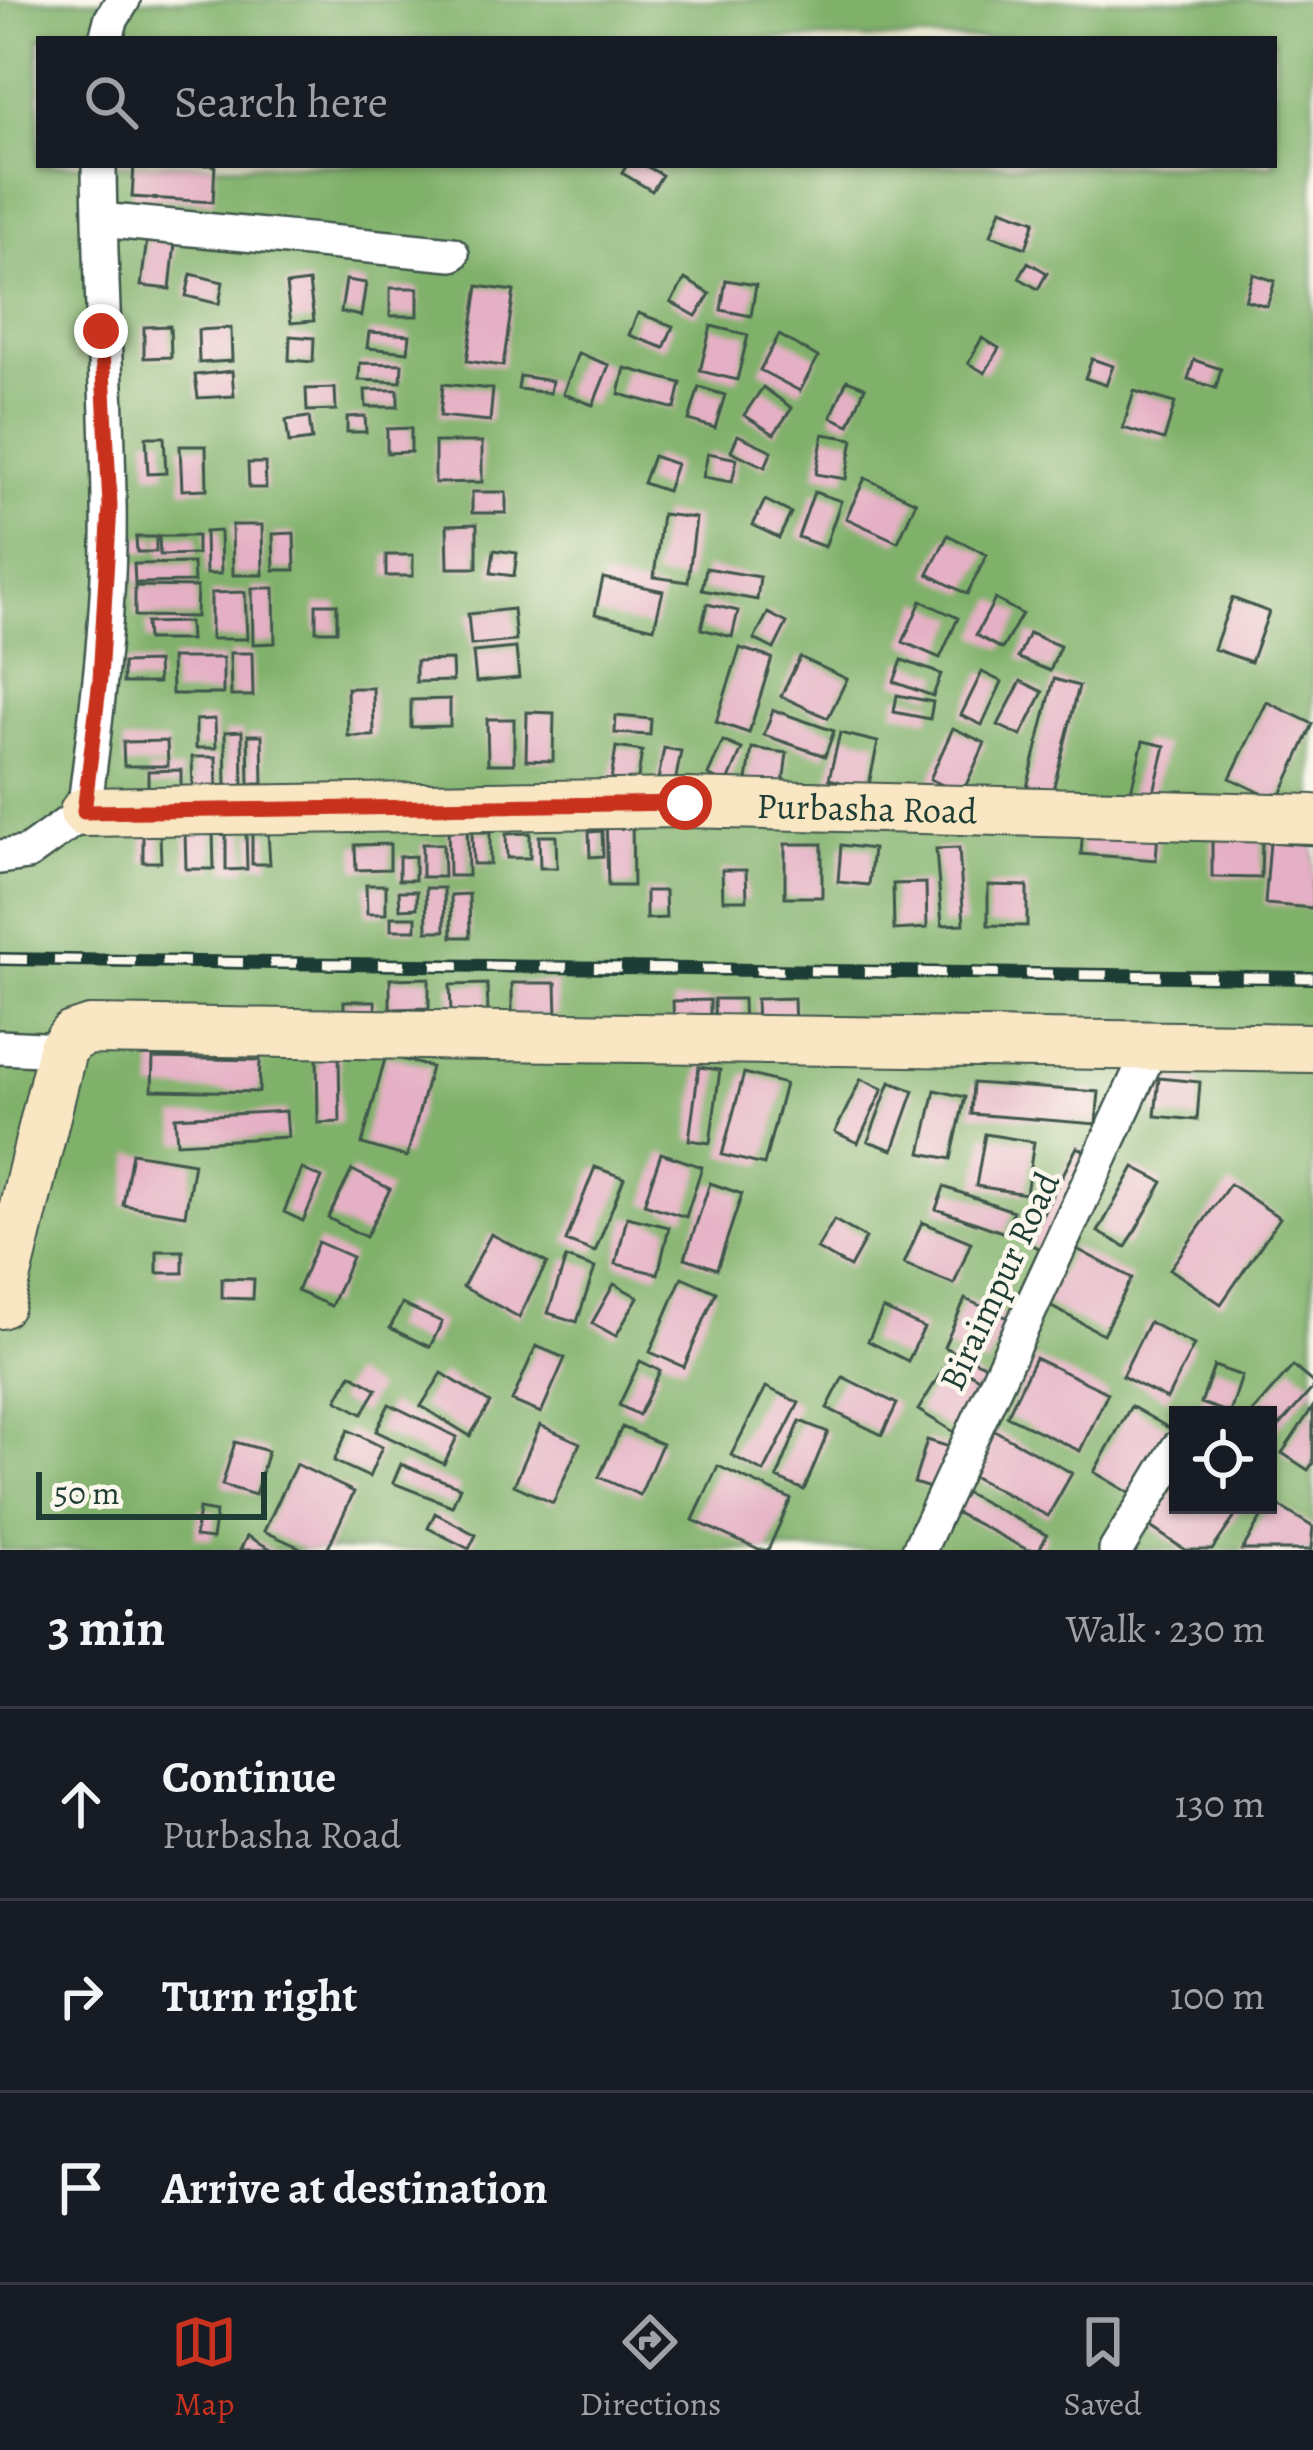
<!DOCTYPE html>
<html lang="en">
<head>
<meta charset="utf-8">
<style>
	:root { --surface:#171b24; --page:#20242c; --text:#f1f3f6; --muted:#9ea1a6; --line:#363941; --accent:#c8321e }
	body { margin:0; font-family:Alegreya,serif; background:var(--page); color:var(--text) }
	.controls { position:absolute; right:36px; bottom:36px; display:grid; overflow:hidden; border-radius:0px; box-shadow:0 3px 9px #0004 }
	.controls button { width:108px; height:108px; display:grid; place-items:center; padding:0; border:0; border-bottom:3px solid var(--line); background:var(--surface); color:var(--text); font:60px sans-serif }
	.scale { position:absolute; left:36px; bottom:30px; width:231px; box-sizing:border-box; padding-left:12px; border:6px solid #1f3d34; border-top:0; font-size:33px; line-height:42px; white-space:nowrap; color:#1f3d34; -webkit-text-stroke:9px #fbf7ec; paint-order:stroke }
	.stop { position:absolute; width:36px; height:36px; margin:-27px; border:9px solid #c8321e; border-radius:50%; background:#fff }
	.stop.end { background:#c8321e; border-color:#fff; box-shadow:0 3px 12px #0008 }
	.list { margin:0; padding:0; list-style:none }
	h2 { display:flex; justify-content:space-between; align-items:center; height:156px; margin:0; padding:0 48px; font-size:51px }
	h2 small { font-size:39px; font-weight:400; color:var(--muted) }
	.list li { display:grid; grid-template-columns:78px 1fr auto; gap:36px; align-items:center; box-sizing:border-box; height:192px; padding:0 48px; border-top:3px solid var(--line) }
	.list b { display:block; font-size:45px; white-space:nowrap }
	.list p { margin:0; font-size:39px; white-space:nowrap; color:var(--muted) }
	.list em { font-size:39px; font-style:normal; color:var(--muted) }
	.icon { flex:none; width:66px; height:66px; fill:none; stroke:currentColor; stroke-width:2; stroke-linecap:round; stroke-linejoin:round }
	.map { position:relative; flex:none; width:1313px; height:1550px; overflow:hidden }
	.search { position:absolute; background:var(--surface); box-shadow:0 3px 9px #0004; left:36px; right:36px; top:36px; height:132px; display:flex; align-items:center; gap:30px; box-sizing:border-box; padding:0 42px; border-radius:0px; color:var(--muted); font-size:45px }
	.sheet { height:732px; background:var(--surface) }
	nav { display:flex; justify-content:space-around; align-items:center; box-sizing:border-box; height:168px; border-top:3px solid var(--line); background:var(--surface); font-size:33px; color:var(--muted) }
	nav a { display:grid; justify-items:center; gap:6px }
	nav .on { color:var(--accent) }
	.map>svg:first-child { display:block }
	.forest { fill:#80b16b; stroke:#507750; stroke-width:3; fill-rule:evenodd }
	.building { fill:#e5b0c5 }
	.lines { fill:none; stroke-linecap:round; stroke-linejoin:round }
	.street-casing { stroke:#3f574c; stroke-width:38 }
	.secondary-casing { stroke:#3f574c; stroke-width:52 }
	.street { stroke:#fff; stroke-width:33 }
	.secondary { stroke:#f9e7c3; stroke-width:48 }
	.rail-casing { stroke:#1f3d34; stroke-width:14 }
	.rail { stroke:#fbf7ec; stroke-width:9; stroke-dasharray:27; stroke-linecap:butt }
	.route { stroke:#c8321e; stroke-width:15 }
	.labels { text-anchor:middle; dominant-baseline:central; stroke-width:9; stroke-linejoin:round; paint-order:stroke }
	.street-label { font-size:36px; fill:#1f3d34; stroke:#fbf7ec }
</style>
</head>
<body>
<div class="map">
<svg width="1313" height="1550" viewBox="0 0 1313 1550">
	<rect width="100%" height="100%" fill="#fbf7ec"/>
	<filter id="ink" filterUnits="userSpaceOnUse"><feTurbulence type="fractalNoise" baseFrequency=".00833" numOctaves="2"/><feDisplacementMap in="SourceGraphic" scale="24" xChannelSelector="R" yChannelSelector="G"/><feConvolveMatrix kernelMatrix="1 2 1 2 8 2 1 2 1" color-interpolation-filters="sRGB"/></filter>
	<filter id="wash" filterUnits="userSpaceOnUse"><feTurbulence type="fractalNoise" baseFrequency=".004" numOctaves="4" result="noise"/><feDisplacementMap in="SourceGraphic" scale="48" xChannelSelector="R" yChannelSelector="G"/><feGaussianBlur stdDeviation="2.7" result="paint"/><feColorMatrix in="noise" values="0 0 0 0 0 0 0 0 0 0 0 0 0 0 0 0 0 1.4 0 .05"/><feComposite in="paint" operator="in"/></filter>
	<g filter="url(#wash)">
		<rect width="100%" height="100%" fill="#f2edd7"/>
		<path class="forest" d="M 0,0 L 1313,0 L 1313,1550 L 0,1550 ZM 39,39 L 1274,39 L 1274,165 L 39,165 ZM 1178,1415 L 1268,1415 L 1268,1505 L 1178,1505 Z"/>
		<g id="blocks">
			<path class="building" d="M 134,165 L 215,165 L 213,202 L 132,197 Z
				M 627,165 L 644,165 L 662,175 L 652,191 L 622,173 Z
				M 1001,209 L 1035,221 L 1026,248 L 991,235 Z
				M 147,239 L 175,243 L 170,289 L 141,286 Z
				M 1028,262 L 1047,273 L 1038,289 L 1019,278 Z
				M 191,274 L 223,282 L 219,304 L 186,296 Z
				M 1253,274 L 1275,281 L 1267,306 L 1245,300 Z
				M 685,279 L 710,294 L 696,316 L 671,302 Z
				M 346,280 L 366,283 L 361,316 L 341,312 Z
				M 726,280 L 756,285 L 751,316 L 721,310 Z
				M 309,282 L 314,321 L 291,323 L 286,285 Z
				M 478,286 L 514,291 L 503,366 L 467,361 Z
				M 390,288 L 418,288 L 418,316 L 390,316 Z
				M 638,313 L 673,326 L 664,348 L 629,335 Z
				M 170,326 L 171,357 L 144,358 L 144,327 Z
				M 711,326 L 748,335 L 737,380 L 700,371 Z
				M 231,328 L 232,361 L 199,363 L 198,330 Z
				M 369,332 L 410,335 L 408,352 L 367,348 Z
				M 779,335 L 818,357 L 800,391 L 760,370 Z
				M 290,336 L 314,338 L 313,362 L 289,360 Z
				M 982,338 L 999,348 L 985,373 L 968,363 Z
				M 578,353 L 609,365 L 593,405 L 563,394 Z
				M 1092,359 L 1113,366 L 1106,385 L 1085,378 Z
				M 1194,360 L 1221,369 L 1216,388 L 1188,379 Z
				M 360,363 L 402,364 L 401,382 L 359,380 Z
				M 625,368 L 681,383 L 675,409 L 619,394 Z
				M 232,371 L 234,396 L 198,398 L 195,375 Z
				M 520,376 L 552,381 L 550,393 L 518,389 Z
				M 847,380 L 865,387 L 849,425 L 831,417 Z
				M 443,384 L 493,389 L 490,421 L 440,416 Z
				M 699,387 L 725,395 L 715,428 L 689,420 Z
				M 763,387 L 792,408 L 774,434 L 744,415 Z
				M 335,388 L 336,410 L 307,411 L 306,389 Z
				M 365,390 L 398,390 L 398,407 L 366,407 Z
				M 1134,391 L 1175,403 L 1164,440 L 1123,428 Z
				M 365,416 L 366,432 L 347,432 L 347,417 Z
				M 309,417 L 312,440 L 289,443 L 286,420 Z
				M 411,428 L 411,452 L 387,453 L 387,429 Z
				M 823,434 L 853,439 L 846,479 L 816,474 Z
				M 738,435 L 772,451 L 765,467 L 731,451 Z
				M 146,437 L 164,437 L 166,473 L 148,474 Z
				M 435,442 L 482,442 L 482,482 L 435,483 Z
				M 180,446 L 206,446 L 207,489 L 182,490 Z
				M 708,453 L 737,459 L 732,482 L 703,477 Z
				M 653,456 L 676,464 L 667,491 L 643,483 Z
				M 248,463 L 265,463 L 266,488 L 249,488 Z
				M 865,478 L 916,502 L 898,542 L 846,518 Z
				M 472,492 L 506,492 L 506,513 L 472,513 Z
				M 814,492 L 841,501 L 825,547 L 798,537 Z
				M 765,500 L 791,513 L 779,538 L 753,525 Z
				M 662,514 L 696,518 L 688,582 L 654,577 Z
				M 477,524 L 477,568 L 448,568 L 447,525 Z
				M 232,525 L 262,525 L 263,575 L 233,575 Z
				M 220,531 L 221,574 L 206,574 L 205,532 Z
				M 294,533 L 295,570 L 274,570 L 273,534 Z
				M 948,535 L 987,555 L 967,594 L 928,574 Z
				M 159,536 L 197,536 L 197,554 L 160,555 Z
				M 136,537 L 156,537 L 156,552 L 137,552 Z
				M 494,550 L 517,553 L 514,576 L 491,573 Z
				M 386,555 L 413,555 L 413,576 L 386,576 Z
				M 193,563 L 194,582 L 135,583 L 134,564 Z
				M 706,568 L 760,577 L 757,600 L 702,590 Z
				M 603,578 L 663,591 L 654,628 L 595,614 Z
				M 135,586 L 197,587 L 196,617 L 135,616 Z
				M 252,588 L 274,588 L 275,643 L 253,644 Z
				M 245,592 L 247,639 L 211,639 L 211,593 Z
				M 1232,598 L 1269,612 L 1251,662 L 1214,649 Z
				M 995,599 L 1022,614 L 1002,649 L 976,635 Z
				M 921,601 L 958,618 L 940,658 L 903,642 Z
				M 316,604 L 337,604 L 337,631 L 316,631 Z
				M 707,604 L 738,611 L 732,637 L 701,629 Z
				M 513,609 L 516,641 L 471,645 L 468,614 Z
				M 768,613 L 787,623 L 774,649 L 754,639 Z
				M 189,622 L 190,640 L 147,640 L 146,623 Z
				M 1029,633 L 1060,646 L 1050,671 L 1018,658 Z
				M 516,648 L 519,678 L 476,682 L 473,652 Z
				M 740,648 L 772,658 L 749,733 L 716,722 Z
				M 230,653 L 252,653 L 253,696 L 231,696 Z
				M 800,657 L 847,679 L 828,718 L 781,696 Z
				M 171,658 L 223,658 L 223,694 L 172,694 Z
				M 452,660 L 453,681 L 416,682 L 416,661 Z
				M 902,660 L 941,674 L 933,696 L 894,682 Z
				M 157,662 L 158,683 L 123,683 L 123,663 Z
				M 982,672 L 1002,682 L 982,725 L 961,715 Z
				M 1054,679 L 1079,686 L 1049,806 L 1024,799 Z
				M 1021,681 L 1043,692 L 1021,736 L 998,725 Z
				M 347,688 L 373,688 L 374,736 L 348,736 Z
				M 897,695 L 933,702 L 930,719 L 894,712 Z
				M 450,699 L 450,726 L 411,727 L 411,700 Z
				M 1267,702 L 1313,724 L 1278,801 L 1230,778 Z
				M 773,710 L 834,731 L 825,756 L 764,735 Z
				M 527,712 L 554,713 L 553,761 L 526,760 Z
				M 616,716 L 651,719 L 650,735 L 615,733 Z
				M 215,719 L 216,748 L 196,748 L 196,720 Z
				M 487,719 L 514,719 L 514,764 L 488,764 Z
				M 953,728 L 985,743 L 962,794 L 930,779 Z
				M 242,731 L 243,787 L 226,787 L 225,732 Z
				M 840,733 L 878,742 L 868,789 L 829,779 Z
				M 248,735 L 262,735 L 263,784 L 249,784 Z
				M 167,741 L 168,766 L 124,766 L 123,742 Z
				M 723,741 L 742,749 L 727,784 L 708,775 Z
				M 1143,741 L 1165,746 L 1151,804 L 1129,799 Z
				M 616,747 L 642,751 L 636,791 L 610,787 Z
				M 664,748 L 681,751 L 673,794 L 656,790 Z
				M 752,748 L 787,753 L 782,792 L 746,787 Z
				M 192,757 L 216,757 L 217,790 L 193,790 Z
				M 181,770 L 181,786 L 148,787 L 148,771 Z
				M 606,816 L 632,816 L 633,886 L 608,886 Z
				M 448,818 L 467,818 L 468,876 L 449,876 Z
				M 1083,827 L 1158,832 L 1156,860 L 1081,854 Z
				M 213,831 L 214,869 L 186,869 L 185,832 Z
				M 246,831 L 247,869 L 226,870 L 226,832 Z
				M 602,831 L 603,856 L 590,857 L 589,832 Z
				M 472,832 L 490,832 L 490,864 L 473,864 Z
				M 252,833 L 268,833 L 270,864 L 252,864 Z
				M 530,833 L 530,858 L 507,858 L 506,834 Z
				M 143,834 L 160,834 L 161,862 L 143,862 Z
				M 539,836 L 556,836 L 557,868 L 540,868 Z
				M 1212,840 L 1262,840 L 1261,878 L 1212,877 Z
				M 1270,842 L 1313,845 L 1313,908 L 1265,904 Z
				M 390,844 L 390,869 L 356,870 L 355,845 Z
				M 422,844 L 443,844 L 444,877 L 422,877 Z
				M 785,844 L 822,844 L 822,897 L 785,897 Z
				M 841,845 L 873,849 L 869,885 L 838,882 Z
				M 959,848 L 964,924 L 942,925 L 936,849 Z
				M 415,856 L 415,880 L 399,880 L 399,857 Z
				M 722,870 L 746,870 L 747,900 L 723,900 Z
				M 926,883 L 927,928 L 894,930 L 893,884 Z
				M 366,885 L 386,885 L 386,914 L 367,914 Z
				M 988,885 L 1027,886 L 1027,926 L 988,925 Z
				M 426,888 L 444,888 L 445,931 L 427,931 Z
				M 399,891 L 417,891 L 417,908 L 400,909 Z
				M 646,891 L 665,891 L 666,918 L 646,919 Z
				M 469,894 L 470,937 L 452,937 L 451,895 Z
				M 391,917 L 416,917 L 416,930 L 391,930 Z
				M 429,978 L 429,1008 L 390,1009 L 390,979 Z
				M 512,983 L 556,983 L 557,1016 L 512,1016 Z
				M 487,984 L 488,1012 L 451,1012 L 450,985 Z
				M 794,998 L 795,1028 L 757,1029 L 756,999 Z
				M 714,999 L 743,999 L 744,1029 L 715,1030 Z
				M 710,1000 L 710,1030 L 674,1030 L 673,1001 Z
				M 344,1001 L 375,1001 L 376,1022 L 344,1022 Z
				M 339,1052 L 340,1122 L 318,1123 L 317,1053 Z
				M 386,1055 L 431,1067 L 407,1157 L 362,1144 Z
				M 153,1058 L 260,1060 L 259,1092 L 152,1090 Z
				M 699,1067 L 720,1070 L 710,1143 L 689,1140 Z
				M 744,1073 L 785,1084 L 764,1165 L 722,1155 Z
				M 1159,1078 L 1200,1082 L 1197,1120 L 1155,1116 Z
				M 861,1079 L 883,1089 L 858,1143 L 835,1132 Z
				M 890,1082 L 914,1091 L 893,1150 L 868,1141 Z
				M 973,1083 L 1099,1092 L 1096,1124 L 971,1114 Z
				M 935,1090 L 965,1097 L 951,1159 L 921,1153 Z
				M 286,1111 L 288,1137 L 177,1143 L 175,1117 Z
				M 985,1134 L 1034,1142 L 1026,1194 L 976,1186 Z
				M 1077,1147 L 1095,1156 L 1046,1252 L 1028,1243 Z
				M 132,1153 L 194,1163 L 185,1215 L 123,1205 Z
				M 661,1153 L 702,1167 L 686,1217 L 644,1204 Z
				M 595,1167 L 624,1178 L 595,1252 L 566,1241 Z
				M 1134,1167 L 1163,1182 L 1126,1247 L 1098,1232 Z
				M 302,1169 L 322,1178 L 303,1221 L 284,1212 Z
				M 352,1170 L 390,1189 L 366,1237 L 328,1218 Z
				M 710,1183 L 742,1194 L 717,1269 L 685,1258 Z
				M 1230,1184 L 1280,1218 L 1221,1304 L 1170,1269 Z
				M 944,1187 L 1013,1211 L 1005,1233 L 936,1209 Z
				M 627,1217 L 669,1227 L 658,1274 L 616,1264 Z
				M 834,1220 L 866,1238 L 850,1267 L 817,1249 Z
				M 922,1222 L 971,1242 L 954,1284 L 904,1264 Z
				M 491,1234 L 547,1263 L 519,1317 L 463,1287 Z
				M 318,1242 L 352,1257 L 331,1306 L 297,1291 Z
				M 1073,1247 L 1132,1278 L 1103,1334 L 1044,1303 Z
				M 157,1251 L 183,1251 L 183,1273 L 157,1273 Z
				M 566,1258 L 595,1268 L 577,1322 L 548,1313 Z
				M 682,1277 L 716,1292 L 684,1367 L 650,1352 Z
				M 222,1278 L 254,1279 L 253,1299 L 222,1298 Z
				M 614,1284 L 638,1297 L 616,1336 L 592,1323 Z
				M 965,1299 L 1008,1318 L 987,1366 L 944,1347 Z
				M 402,1304 L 442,1322 L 430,1347 L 390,1328 Z
				M 883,1309 L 924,1328 L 908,1361 L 868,1341 Z
				M 1149,1322 L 1194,1345 L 1167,1399 L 1122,1376 Z
				M 536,1346 L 565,1358 L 541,1413 L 512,1401 Z
				M 1035,1358 L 1108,1393 L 1080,1451 L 1007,1416 Z
				M 949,1360 L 993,1387 L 962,1437 L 918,1410 Z
				M 640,1361 L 660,1371 L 639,1415 L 619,1405 Z
				M 1214,1366 L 1242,1376 L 1230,1413 L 1201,1403 Z
				M 1293,1366 L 1313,1383 L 1313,1388 L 1268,1439 L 1268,1415 L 1250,1415 Z
				M 442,1373 L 490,1403 L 470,1436 L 421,1406 Z
				M 351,1374 L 377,1389 L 362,1414 L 337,1400 Z
				M 843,1377 L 897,1404 L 882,1435 L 827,1408 Z
				M 766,1387 L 799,1403 L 764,1472 L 731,1455 Z
				M 389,1404 L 457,1437 L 444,1464 L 376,1431 Z
				M 1131,1406 L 1174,1431 L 1136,1497 L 1094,1472 Z
				M 1313,1407 L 1313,1463 L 1308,1470 L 1282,1453 Z
				M 800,1421 L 828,1432 L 804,1490 L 777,1478 Z
				M 540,1425 L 580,1443 L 553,1503 L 514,1485 Z
				M 622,1427 L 662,1444 L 640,1495 L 599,1477 Z
				M 348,1430 L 382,1447 L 369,1477 L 334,1461 Z
				M 994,1430 L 1072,1473 L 1048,1516 L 970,1475 Z
				M 927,1440 L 956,1449 L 942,1492 L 914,1483 Z
				M 235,1442 L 268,1451 L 255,1495 L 222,1485 Z
				M 296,1464 L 354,1492 L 327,1550 L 305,1550 L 264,1531 Z
				M 401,1464 L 460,1487 L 452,1506 L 393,1483 Z
				M 718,1466 L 791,1499 L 768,1550 L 759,1550 L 693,1520 Z
				M 1178,1482 L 1178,1505 L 1243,1505 L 1212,1550 L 1185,1550 L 1149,1526 Z
				M 955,1487 L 1047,1535 L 1039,1550 L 1028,1550 L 945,1507 Z
				M 1271,1501 L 1313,1527 L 1311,1550 L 1242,1550 Z
				M 199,1509 L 216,1512 L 212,1539 L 195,1537 Z
				M 435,1513 L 476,1535 L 469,1549 L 428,1528 Z
				M 247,1536 L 273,1550 L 240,1550 Z"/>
		</g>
	</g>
	<g filter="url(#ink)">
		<use href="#blocks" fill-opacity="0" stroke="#3f574c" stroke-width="3"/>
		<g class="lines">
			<g class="street-casing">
				<path id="street" d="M 106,39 L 111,20 L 123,0
					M 100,220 L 452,254
					M 0,857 L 27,853 L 84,812 C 97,711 111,606 109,503 C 108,390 100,278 99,165
					M 0,1047 L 62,1050
					M 919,1550 L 1152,1046
					M 1116,1550 L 1178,1448"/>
			</g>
			<g class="secondary-casing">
				<g id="secondary">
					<path id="s1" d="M 84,812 L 685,803 L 1313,819"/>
					<path d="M 0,1304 L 62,1050 L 72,1036 L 90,1030 L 1313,1048"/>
				</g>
			</g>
			<use href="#street" class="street"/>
			<use href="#secondary" class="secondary"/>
			<g class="rail-casing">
				<path id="rail" d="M 0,959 L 1313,978"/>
			</g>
			<use href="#rail" class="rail"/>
		</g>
	</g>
	<g class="lines" filter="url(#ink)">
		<path class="route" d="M 101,331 L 110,506 L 100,679 L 84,812 L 685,803"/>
	</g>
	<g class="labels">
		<g class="street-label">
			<text stroke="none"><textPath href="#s1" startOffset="783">Purbasha Road</textPath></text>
			<text transform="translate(999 1281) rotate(-65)">Biraimpur Road</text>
		</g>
	</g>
</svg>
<div class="controls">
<button><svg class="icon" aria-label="locate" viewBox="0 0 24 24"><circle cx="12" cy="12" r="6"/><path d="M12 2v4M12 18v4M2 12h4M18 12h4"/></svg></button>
</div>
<div class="scale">50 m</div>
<div class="stop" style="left:685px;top:803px"></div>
<div class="stop end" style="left:101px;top:331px"></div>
<div class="search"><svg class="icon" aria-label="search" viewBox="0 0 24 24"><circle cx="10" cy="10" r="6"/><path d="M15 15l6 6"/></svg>Search here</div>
</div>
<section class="sheet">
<h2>3 min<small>Walk · 230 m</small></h2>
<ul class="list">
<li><svg class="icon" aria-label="ahead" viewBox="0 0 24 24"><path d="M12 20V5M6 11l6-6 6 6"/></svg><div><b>Continue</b><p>Purbasha Road</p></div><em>130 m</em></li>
<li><svg class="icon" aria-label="right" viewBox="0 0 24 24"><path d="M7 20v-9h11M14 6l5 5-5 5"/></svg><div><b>Turn right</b></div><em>100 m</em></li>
<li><svg class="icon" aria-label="arrive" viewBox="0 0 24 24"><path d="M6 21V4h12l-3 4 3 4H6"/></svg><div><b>Arrive at destination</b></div></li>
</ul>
</section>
<nav>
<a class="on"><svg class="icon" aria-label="map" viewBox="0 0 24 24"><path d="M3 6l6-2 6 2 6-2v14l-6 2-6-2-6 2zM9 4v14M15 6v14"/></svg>Map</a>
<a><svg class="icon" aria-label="directions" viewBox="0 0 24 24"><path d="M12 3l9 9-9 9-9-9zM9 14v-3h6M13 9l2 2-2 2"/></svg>Directions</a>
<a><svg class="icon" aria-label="saved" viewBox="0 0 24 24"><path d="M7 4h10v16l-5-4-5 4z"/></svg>Saved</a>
</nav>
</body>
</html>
